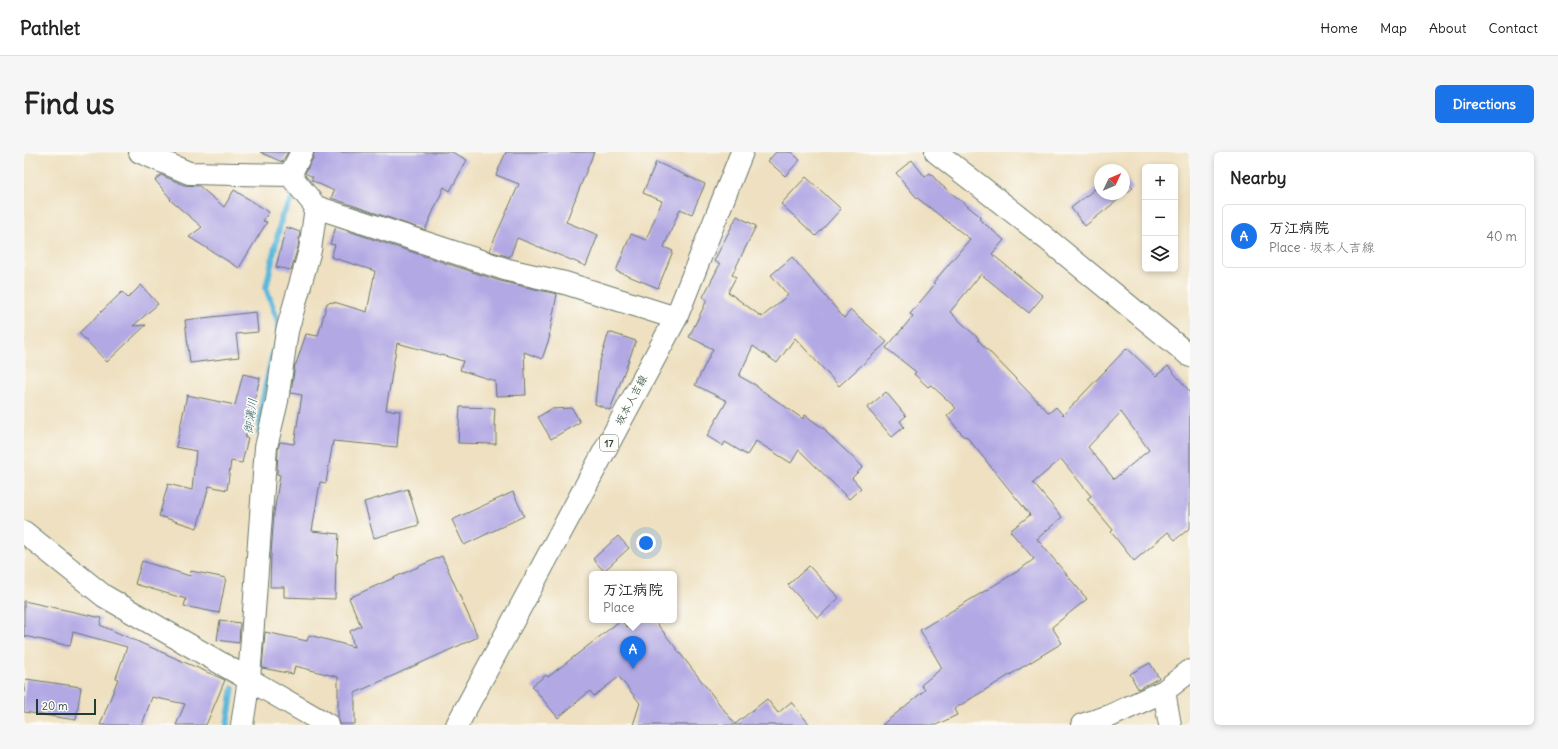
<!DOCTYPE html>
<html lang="en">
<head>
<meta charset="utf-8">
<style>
	:root { --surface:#fff; --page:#f6f6f6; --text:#222; --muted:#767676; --line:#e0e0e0; --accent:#1a73e8 }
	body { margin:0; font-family:Delius,"Klee One",sans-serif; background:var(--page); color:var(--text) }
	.controls { position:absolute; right:12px; top:12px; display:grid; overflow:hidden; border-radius:6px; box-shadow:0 2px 6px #0003 }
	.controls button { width:36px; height:36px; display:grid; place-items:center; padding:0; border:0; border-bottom:1px solid var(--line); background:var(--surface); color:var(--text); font:20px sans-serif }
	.compass { position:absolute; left:1070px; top:12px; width:36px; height:36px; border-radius:50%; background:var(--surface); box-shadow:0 2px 6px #0003; rotate:46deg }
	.scale { position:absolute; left:12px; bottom:10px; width:60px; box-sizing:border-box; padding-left:4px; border:2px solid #1f3d34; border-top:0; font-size:11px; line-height:14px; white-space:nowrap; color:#1f3d34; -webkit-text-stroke:3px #fdfcf7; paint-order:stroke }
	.you { position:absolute; left:622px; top:391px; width:14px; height:14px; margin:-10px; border:3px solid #fff; border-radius:50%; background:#1a73e8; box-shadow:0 0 0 6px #1a73e833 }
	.badge { display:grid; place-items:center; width:26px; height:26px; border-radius:50%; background:var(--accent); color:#fff; font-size:13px; font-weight:700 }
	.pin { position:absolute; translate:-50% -33px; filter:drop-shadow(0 1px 2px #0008) }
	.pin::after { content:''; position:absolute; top:21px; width:14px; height:12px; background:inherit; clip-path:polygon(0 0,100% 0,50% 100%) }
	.popup { position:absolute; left:565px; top:419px; width:88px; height:52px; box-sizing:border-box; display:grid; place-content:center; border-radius:6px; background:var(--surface); filter:drop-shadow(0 1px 3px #0005); font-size:13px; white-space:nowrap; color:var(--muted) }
	.popup b { font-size:15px; color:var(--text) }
	.popup::after { content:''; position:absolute; left:50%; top:100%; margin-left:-8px; border:8px solid transparent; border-top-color:var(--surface) }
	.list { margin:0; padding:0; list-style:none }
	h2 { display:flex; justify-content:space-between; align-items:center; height:52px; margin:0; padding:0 16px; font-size:17px }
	h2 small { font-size:13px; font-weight:400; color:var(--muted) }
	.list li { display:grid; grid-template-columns:26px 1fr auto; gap:12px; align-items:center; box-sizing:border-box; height:64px; margin:0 8px 8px; padding:0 8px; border:1px solid var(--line); border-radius:6px }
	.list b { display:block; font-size:15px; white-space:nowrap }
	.list p { margin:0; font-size:13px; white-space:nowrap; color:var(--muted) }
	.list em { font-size:13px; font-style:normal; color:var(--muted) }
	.icon { flex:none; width:22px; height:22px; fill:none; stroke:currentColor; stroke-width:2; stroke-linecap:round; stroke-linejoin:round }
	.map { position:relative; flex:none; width:1166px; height:573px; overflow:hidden; border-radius:6px }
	header { display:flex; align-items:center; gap:24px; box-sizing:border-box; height:56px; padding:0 20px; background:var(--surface); border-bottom:1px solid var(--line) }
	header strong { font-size:19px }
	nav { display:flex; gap:22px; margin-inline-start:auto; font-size:14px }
	.intro { display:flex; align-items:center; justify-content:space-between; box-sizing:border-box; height:96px; padding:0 24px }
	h1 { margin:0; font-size:28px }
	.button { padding:10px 18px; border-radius:6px; background:var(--accent); color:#fff; font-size:14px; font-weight:700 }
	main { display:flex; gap:24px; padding:0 24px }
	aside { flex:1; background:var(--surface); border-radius:6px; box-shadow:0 2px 6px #0003 }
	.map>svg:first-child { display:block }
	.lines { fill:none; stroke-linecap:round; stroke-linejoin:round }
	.stream { stroke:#5eb8db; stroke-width:6 }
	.building { fill:#b2a8e4; fill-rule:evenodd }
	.minor-casing { stroke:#677665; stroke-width:24 }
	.major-casing { stroke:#677665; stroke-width:24 }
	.minor { stroke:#fff; stroke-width:22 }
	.major { stroke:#fff; stroke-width:22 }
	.labels { text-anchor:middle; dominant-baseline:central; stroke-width:3; stroke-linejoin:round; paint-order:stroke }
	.shield { fill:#fdfcf7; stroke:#62766e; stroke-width:1 }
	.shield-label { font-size:10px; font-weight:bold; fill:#1f3d34 }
	.street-label { font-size:11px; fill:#1f3d34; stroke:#fdfcf7 }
	.water-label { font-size:12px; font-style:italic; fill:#326266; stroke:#fdfcf7 }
</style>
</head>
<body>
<header>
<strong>Pathlet</strong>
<nav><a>Home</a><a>Map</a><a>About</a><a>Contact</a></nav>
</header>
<div class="intro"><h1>Find us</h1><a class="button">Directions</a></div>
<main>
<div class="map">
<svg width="1166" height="573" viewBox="0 0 1166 573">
	<rect width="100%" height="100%" fill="#fdfcf7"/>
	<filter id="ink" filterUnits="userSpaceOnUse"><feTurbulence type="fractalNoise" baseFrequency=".025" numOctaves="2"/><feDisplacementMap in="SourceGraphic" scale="8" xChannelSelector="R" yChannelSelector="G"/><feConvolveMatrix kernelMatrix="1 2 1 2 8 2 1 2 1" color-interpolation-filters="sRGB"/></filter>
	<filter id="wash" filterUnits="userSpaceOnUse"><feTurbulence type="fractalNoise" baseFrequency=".012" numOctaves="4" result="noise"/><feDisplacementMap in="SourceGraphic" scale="16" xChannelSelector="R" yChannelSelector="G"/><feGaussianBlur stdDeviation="0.9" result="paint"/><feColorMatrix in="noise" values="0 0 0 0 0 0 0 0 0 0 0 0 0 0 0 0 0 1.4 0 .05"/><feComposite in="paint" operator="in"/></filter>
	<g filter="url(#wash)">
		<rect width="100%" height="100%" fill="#eee0c0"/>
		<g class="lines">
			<path class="stream" d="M 282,20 L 291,0
				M 254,177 L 255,172 L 242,136 L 258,64 L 272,40
				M 235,281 L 238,251 L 249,199
				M 203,573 L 209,536"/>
		</g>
		<g id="blocks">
			<path class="building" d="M 236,0 L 264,0 L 258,10 Z
				M 290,0 L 428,0 L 443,8 L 426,39 L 420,35 L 401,78 L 307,46 L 310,39 L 287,28 L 289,25 L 281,21 L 289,6 Z
				M 482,0 L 570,0 L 542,70 L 574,83 L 562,114 L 493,86 L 486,105 L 465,99 L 495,32 L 472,23 Z
				M 752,0 L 767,0 L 776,8 L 761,24 L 744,9 Z
				M 888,8 L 901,25 L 906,21 L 916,32 L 957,65 L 955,67 L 980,88 L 968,102 L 1019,144 L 1005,161 L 957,122 L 926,160 L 955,187 L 954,188 L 1025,261 L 1032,255 L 1039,263 L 1103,196 L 1132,224 L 1144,214 L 1166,240 L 1166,376 L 1151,388 L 1144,380 L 1110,409 L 1087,380 L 1089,378 L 1063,347 L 1067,344 L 1037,307 L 1009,331 L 1038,365 L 1013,387 L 1063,447 L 1028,475 L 1038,491 L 930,557 L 933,563 L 912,573 L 858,573 L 901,538 L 897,533 L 918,516 L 896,478 L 994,419 L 1010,407 L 986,379 L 1006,363 L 942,284 L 940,285 L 923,264 L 932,256 L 907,233 L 904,235 L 890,222 L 892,220 L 862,196 L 889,164 L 886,162 L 911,132 L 909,131 L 946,87 L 892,45 L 872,21 ZM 1097,260 L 1125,298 L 1090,327 L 1064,295 Z
				M 632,10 L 681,32 L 668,62 L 656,57 L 640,95 L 649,99 L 634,136 L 592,119 L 607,82 L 622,88 L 638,49 L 619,41 Z
				M 137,23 L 160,33 L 175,34 L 200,55 L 210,38 L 245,60 L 239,69 L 243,70 L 215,116 L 165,85 L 178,75 L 146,48 L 147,47 L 131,28 Z
				M 1100,24 L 1109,36 L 1061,74 L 1047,56 L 1076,33 L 1076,42 L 1100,42 Z
				M 782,25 L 817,57 L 792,84 L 757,52 Z
				M 713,64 L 732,74 L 708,123 L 712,125 L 704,140 L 738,165 L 764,143 L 747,123 L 768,105 L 820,166 L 827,158 L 863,190 L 815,234 L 771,186 L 753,211 L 729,194 L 715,224 L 733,234 L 733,235 L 779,267 L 781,263 L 803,279 L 802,280 L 839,315 L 828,326 L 837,336 L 825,347 L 775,298 L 767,311 L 732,289 L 723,303 L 701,290 L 699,294 L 683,284 L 703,249 L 671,233 L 689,197 L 665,185 L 683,148 L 679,145 L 696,112 L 690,109 Z
				M 262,75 L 276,80 L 274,95 L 267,118 L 252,115 Z
				M 312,75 L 476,129 L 533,142 L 525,184 L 526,184 L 518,207 L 500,200 L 502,243 L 472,244 L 471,229 L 436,218 L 439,209 L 373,191 L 362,258 L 376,259 L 373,295 L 309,289 L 302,331 L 296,330 L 288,379 L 315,382 L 313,410 L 312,410 L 311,447 L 260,445 L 260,435 L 246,435 L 247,403 L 250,361 L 256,323 L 253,322 L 254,297 L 256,290 L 270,292 L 278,243 L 267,241 L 271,212 L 272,212 L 282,182 L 294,184 L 303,151 L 310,150 L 343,160 L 351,119 L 307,105 L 311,93 L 306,92 Z
				M 117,133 L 134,152 L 109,174 L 122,173 L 83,210 L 55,181 L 98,140 L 104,146 Z
				M 232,160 L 234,180 L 212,182 L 215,205 L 166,211 L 161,168 Z
				M 585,180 L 612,189 L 586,258 L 571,252 L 575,212 Z
				M 219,222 L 236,226 L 221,286 L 224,286 L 218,311 L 207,309 L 203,338 L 185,334 L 173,376 L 135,364 L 144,332 L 168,338 L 172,299 L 152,295 L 163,243 L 211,253 Z
				M 862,240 L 882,264 L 876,269 L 880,275 L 868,285 L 843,256 Z
				M 436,255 L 471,256 L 470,273 L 472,273 L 472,292 L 434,291 Z
				M 548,256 L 556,270 L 527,287 L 514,265 L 527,257 Z
				M 384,337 L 395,373 L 350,386 L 340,350 Z
				M 489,340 L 500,364 L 440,393 L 428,368 Z
				M 594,384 L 605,396 L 580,419 L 569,407 Z
				M 418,404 L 454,485 L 331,541 L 331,572 L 316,572 L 314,566 L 314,525 L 271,514 L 269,522 L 238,516 L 241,480 L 283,489 L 285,483 L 330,495 L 326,479 L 337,474 L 325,446 Z
				M 118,409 L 166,424 L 167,419 L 202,426 L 195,461 L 160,454 L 162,447 L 111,432 Z
				M 785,414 L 815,446 L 794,466 L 764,433 Z
				M 0,449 L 78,466 L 76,473 L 201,528 L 182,573 L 152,573 L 161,552 L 128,545 L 118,573 L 76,573 L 94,527 L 92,526 L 103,495 L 49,480 L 46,494 L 0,484 Z
				M 196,468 L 216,471 L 215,491 L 193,488 Z
				M 597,468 L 603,475 L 612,468 L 630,468 L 711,572 L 743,547 L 754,561 L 767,550 L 786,573 L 609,573 L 616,551 L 595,525 L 570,544 L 566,539 L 534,566 L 508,534 L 522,523 L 524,525 Z
				M 1126,511 L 1135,526 L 1114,537 L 1106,522 Z
				M 2,527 L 57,535 L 52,568 L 0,560 L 0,541 Z"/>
		</g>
	</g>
	<g filter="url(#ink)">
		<use href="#blocks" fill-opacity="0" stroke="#677665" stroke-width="1"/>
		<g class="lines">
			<g class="minor-casing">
				<path id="minor" d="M 116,0 L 165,21 L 266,23
					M 912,0 L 1007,74 L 1166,204
					M 266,23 L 292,55 L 484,118 L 541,131 L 652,166
					M 266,23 L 278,0
					M 0,380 L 80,444 L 304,573
					M 1140,539 L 1146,573
					M 218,573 L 225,527 L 242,295 L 253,249 L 263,179 L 286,98 L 292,55
					M 1058,573 L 1086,564 L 1140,539 L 1166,519"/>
			</g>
			<g class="major-casing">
				<path id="major" d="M 433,573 L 652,166 L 718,0"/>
			</g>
			<use href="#minor" class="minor"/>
			<use href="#major" class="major"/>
		</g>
	</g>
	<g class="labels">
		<rect class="shield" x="576" y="283" width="18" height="16" rx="3"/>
		<g class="shield-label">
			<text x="585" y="291">17</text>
		</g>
		<g class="street-label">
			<text transform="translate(607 248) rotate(-62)">坂本人吉線</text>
		</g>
		<g class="water-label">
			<text transform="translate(226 264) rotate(-82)">御溝川</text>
		</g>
	</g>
</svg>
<div class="controls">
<button>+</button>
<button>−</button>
<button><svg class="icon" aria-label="layers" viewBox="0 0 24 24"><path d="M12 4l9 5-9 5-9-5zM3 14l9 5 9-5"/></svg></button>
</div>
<svg class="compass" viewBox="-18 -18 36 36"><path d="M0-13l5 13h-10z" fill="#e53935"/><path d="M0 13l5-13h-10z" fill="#767676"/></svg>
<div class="scale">20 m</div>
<div class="you"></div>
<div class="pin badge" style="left:609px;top:517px">A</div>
<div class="popup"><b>万江病院</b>Place</div>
</div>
<aside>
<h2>Nearby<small></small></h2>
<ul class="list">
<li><span class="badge">A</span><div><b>万江病院</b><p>Place · 坂本人吉線</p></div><em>40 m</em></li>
</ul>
</aside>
</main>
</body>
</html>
